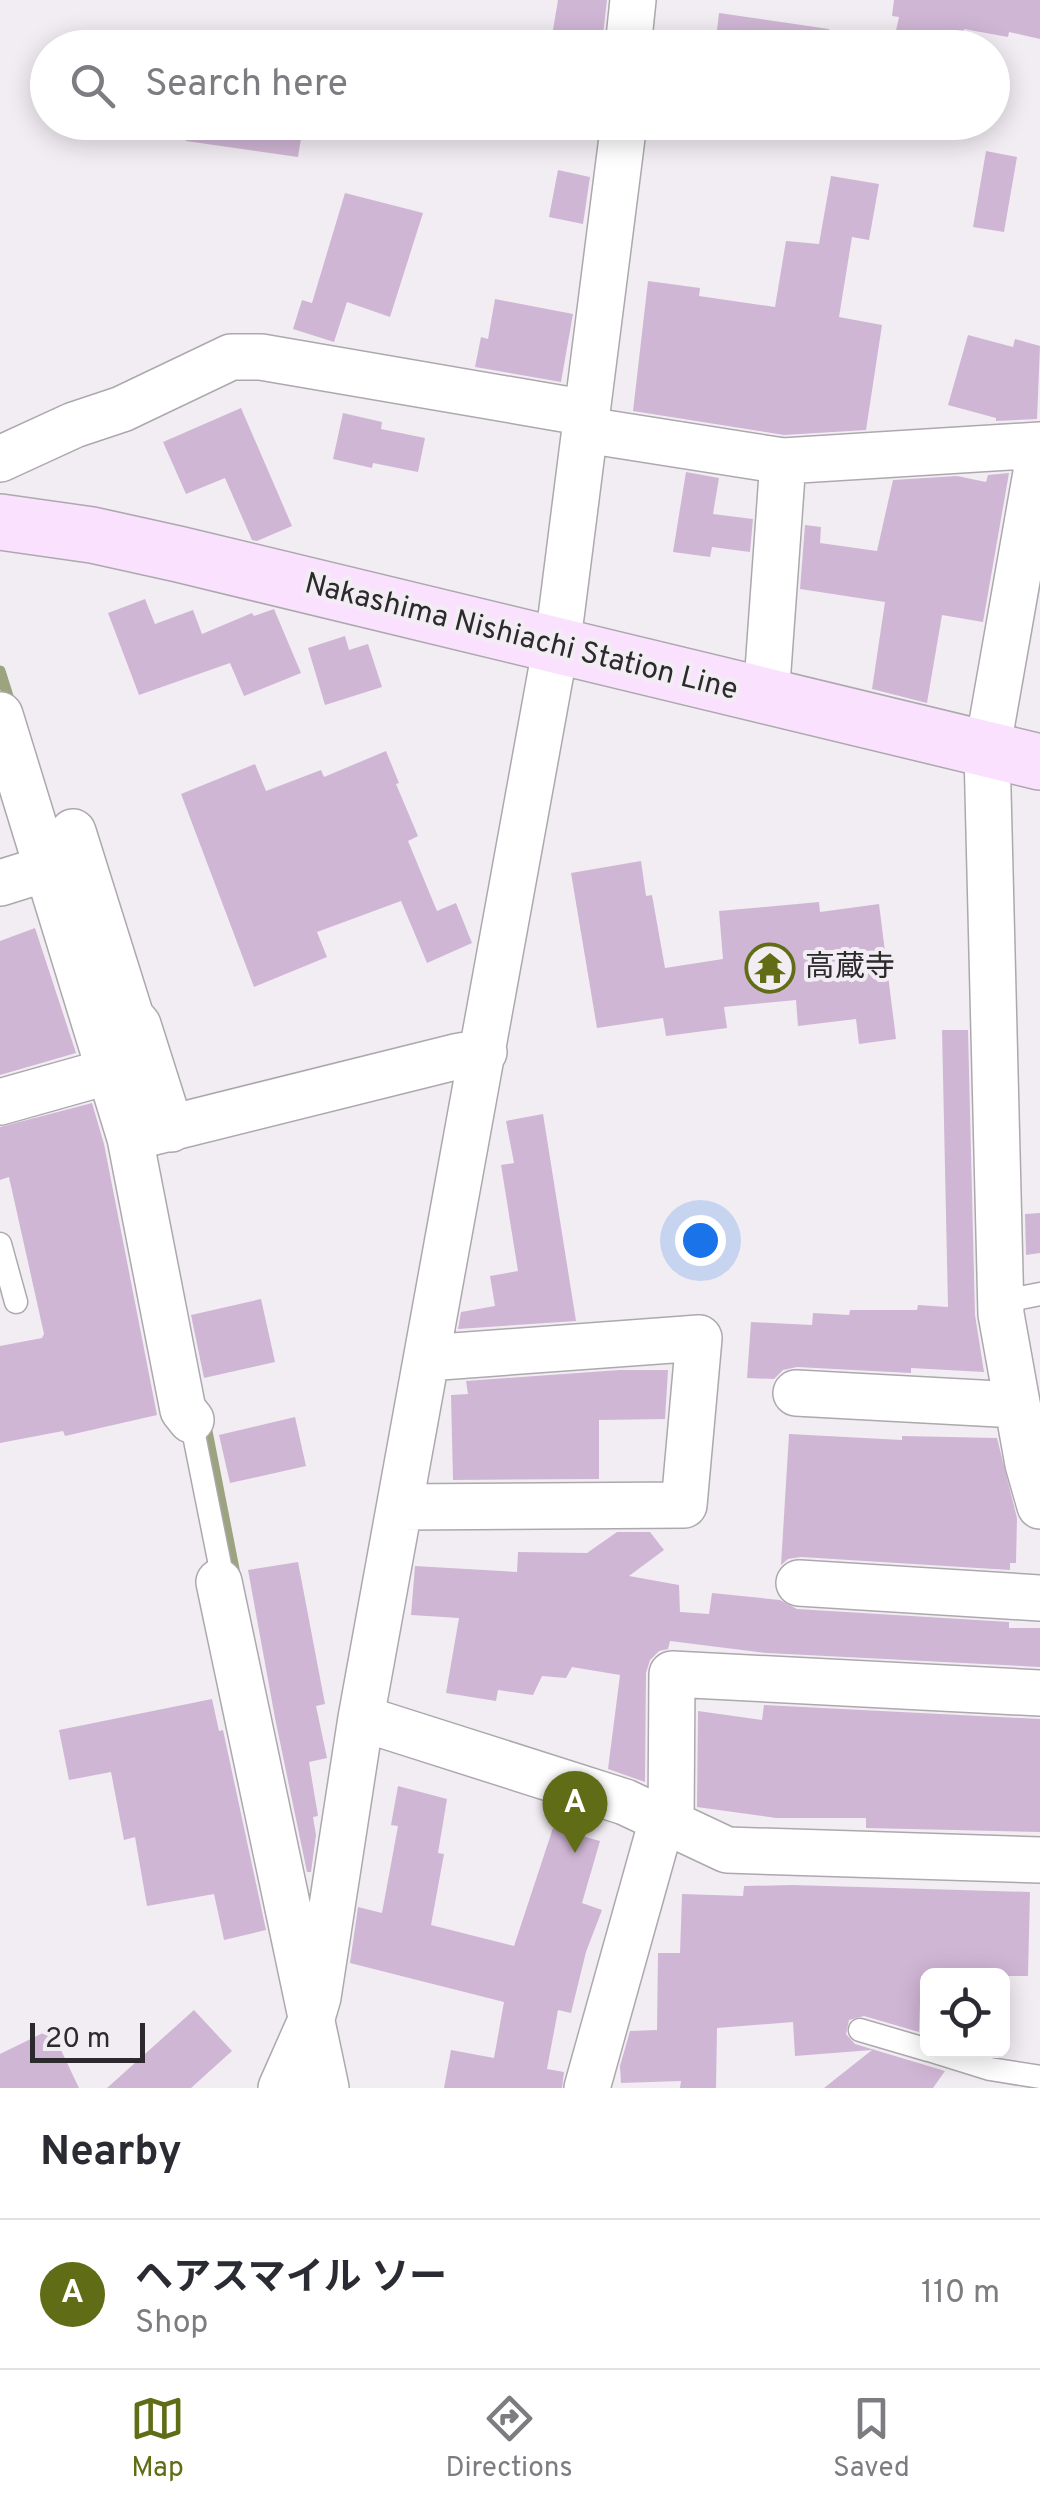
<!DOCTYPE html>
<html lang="en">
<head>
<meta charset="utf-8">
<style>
	:root { --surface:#fff; --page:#f7f7f7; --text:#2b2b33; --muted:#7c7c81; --line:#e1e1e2; --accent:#606d16 }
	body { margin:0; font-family:Overpass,"Noto Sans JP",sans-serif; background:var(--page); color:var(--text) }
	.controls { position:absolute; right:30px; bottom:30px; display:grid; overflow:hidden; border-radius:15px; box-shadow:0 5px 25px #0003 }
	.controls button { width:90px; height:90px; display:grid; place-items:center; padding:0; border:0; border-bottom:2px solid var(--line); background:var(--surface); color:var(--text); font:50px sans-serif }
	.scale { position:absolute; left:30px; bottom:25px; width:115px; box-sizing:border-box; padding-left:10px; border:5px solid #2c2a2d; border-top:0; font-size:28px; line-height:35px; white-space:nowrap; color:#2c2a2d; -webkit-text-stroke:8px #f2edf3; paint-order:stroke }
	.you { position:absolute; left:700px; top:1240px; width:35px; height:35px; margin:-25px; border:8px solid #fff; border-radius:50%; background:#1a73e8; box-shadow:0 0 0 15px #1a73e833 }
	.badge { display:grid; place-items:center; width:65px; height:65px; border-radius:50%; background:var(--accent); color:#fff; font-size:32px; font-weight:700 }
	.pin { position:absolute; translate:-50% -82px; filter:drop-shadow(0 2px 5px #0008) }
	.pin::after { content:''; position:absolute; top:52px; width:35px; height:30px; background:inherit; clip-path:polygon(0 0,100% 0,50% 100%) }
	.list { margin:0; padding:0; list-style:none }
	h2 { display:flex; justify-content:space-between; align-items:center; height:130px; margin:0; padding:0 40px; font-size:42px }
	h2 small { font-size:32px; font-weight:400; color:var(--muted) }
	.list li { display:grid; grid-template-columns:65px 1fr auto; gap:30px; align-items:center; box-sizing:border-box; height:150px; padding:0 40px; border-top:2px solid var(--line) }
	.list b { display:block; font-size:38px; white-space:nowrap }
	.list p { margin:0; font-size:32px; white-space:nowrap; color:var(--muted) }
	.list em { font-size:32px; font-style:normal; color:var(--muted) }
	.icon { flex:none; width:55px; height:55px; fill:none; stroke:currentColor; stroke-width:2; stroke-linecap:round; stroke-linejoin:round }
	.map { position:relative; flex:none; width:1040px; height:2088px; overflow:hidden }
	.search { position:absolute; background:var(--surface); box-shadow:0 5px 25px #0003; left:30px; right:30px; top:30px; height:110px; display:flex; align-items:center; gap:25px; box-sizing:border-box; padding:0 35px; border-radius:55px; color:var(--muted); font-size:38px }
	.sheet { height:280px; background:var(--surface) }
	nav { display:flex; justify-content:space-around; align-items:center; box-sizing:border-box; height:140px; border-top:2px solid var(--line); background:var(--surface); font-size:28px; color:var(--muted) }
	nav a { display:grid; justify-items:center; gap:5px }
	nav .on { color:var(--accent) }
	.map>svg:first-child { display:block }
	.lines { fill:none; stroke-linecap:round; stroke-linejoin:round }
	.stream { stroke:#9ba37f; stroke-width:11 }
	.building { fill:#d0b6d5 }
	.service-casing { stroke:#ada8ae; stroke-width:25 }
	.minor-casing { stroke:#ada8ae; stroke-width:48 }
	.secondary-casing { stroke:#ada8ae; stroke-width:58 }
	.service { stroke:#fff; stroke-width:22 }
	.minor { stroke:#fff; stroke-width:45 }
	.secondary { stroke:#fae2ff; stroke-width:55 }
	.labels { text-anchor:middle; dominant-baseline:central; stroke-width:8; stroke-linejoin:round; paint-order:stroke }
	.street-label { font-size:30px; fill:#2c2a2d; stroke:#f2edf3 }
	.poi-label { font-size:30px; fill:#2c2a2d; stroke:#f2edf3; text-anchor:start }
</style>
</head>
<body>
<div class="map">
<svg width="1040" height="2088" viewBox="0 0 1040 2088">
	<rect width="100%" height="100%" fill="#f2edf3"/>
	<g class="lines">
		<path class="stream" d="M 0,671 L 12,709
			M 205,1421 L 236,1579"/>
	</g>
	<path class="building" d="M 558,0 L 607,0 L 602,44 L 552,36 Z
		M 894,0 L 1040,0 L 1040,39 L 1009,32 L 1008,37 L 964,29 L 960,48 L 892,48 L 899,17 L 892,16 Z
		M 719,13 L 829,29 L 827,48 L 715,48 Z
		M 188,122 L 279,122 L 303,126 L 298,157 L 186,141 Z
		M 986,151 L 1017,157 L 1004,232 L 973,227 Z
		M 558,170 L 590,177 L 583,224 L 549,217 Z
		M 831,176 L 879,184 L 869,240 L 852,237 L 839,317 L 882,325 L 866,430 L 784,435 L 633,411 L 648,281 L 700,288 L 699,296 L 775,307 L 786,241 L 819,244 Z
		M 345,193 L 423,213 L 390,317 L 347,302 L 334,342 L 293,329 L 302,300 L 312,303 Z
		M 495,299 L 573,314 L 561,382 L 475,367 L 481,337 L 488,339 Z
		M 968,335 L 1013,347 L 1015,339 L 1040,346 L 1037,419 L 996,421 L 996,418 L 948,405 Z
		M 241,408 L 292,526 L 257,541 L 252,540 L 225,478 L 186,494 L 163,442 Z
		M 343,413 L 382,422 L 381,429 L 425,438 L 418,472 L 373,463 L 372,468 L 333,459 Z
		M 686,472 L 719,478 L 713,514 L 753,519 L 750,552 L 712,547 L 710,557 L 673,552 Z
		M 1009,473 L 983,622 L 942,615 L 927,703 L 872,689 L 885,602 L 800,589 L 805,525 L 821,527 L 820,543 L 877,551 L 893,480 L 957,476 L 986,482 L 988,475 Z
		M 145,599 L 155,624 L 193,610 L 202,634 L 252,613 L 254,616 L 274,609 L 301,673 L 244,696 L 230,663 L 139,695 L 108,613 Z
		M 345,636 L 349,650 L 368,644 L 382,687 L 325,705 L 308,648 Z
		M 386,751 L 399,783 L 396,784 L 418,836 L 408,841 L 437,911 L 456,903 L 472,943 L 427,963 L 401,901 L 317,932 L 327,957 L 254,987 L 181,794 L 255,764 L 266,791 L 321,770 L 324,777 Z
		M 641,861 L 646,896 L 652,895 L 665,968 L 723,959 L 719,911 L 819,902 L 820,912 L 879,904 L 896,1039 L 859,1044 L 856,1019 L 798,1026 L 796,1000 L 724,1007 L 727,1028 L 666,1036 L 663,1018 L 597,1028 L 571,873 Z
		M 35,928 L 76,1053 L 0,1075 L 0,941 Z
		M 942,1030 L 968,1030 L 975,1315 L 984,1372 L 911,1368 L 911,1373 L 797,1367 L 783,1370 L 774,1379 L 747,1378 L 751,1322 L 812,1325 L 813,1313 L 849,1315 L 850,1310 L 917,1310 L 918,1305 L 948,1307 Z
		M 92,1103 L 104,1144 L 157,1415 L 65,1436 L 63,1431 L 0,1443 L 0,1346 L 42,1338 L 44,1334 L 9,1177 L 0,1180 L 0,1127 Z
		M 543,1114 L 576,1321 L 458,1329 L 461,1312 L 495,1306 L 490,1276 L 518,1271 L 501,1165 L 514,1163 L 506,1121 Z
		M 1040,1213 L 1040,1253 L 1026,1255 L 1025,1214 Z
		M 261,1299 L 275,1362 L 204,1378 L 191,1315 Z
		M 619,1370 L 668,1370 L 665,1419 L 599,1420 L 599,1479 L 453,1480 L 451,1395 L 468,1394 L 466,1381 Z
		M 295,1417 L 306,1466 L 230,1483 L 219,1435 Z
		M 789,1434 L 902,1440 L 902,1436 L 997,1438 L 1017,1518 L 1016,1563 L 1010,1563 L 1010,1570 L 801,1557 L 788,1559 L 781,1565 Z
		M 617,1532 L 650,1532 L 664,1550 L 629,1576 L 679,1585 L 680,1612 L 709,1614 L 712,1593 L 780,1600 L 797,1609 L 1009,1622 L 1009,1628 L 1040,1628 L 1040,1667 L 767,1653 L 670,1641 L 668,1649 L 659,1651 L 650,1660 L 646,1673 L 645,1782 L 608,1769 L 620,1675 L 572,1667 L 566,1678 L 542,1676 L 533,1695 L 498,1690 L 496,1701 L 446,1693 L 459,1618 L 411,1615 L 415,1566 L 517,1572 L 518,1552 L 587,1553 Z
		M 298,1562 L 325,1704 L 316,1706 L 327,1758 L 309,1762 L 318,1816 L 313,1817 L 316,1835 L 311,1872 L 307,1872 L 275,1718 L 248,1570 Z
		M 212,1699 L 219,1731 L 223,1730 L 266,1930 L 224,1940 L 214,1894 L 147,1906 L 135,1837 L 124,1840 L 111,1772 L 69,1780 L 59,1730 Z
		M 764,1705 L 1040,1719 L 1040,1832 L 866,1828 L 866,1818 L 776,1818 L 697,1807 L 698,1711 L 762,1720 Z
		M 398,1786 L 447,1799 L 438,1853 L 444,1854 L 431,1925 L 514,1946 L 553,1828 L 600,1841 L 582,1903 L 602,1910 L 586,1952 L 571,2013 L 558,2010 L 547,2069 L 564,2072 L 562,2088 L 444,2088 L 451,2050 L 494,2058 L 504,2002 L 350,1963 L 358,1907 L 382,1913 L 398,1826 L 391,1825 Z
		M 793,1885 L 1030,1892 L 1028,1976 L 921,1976 L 919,2032 L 864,2016 L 849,2020 L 846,2034 L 855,2044 L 945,2071 L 933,2088 L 824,2088 L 872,2050 L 795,2056 L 793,2022 L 717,2028 L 716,2088 L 680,2088 L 681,2081 L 621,2083 L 620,2066 L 630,2031 L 657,2030 L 658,1953 L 680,1953 L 682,1894 L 743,1896 L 744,1886 Z
		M 194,2010 L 232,2051 L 191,2088 L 107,2088 Z
		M 51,2029 L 79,2088 L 0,2088 L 0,2054 Z"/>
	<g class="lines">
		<g class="service-casing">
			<path id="service" d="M 0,1244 L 16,1302
				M 1000,1302 L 1040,1294
				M 191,1420 L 222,1575 L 219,1582
				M 860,2030 L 928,2050
				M 929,2050 L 990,2069 L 1040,2077"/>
		</g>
		<g class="minor-casing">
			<path id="minor" d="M 628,48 L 633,0
				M 586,430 L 783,461 L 1040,445
				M 1040,450 L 987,751 L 1001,1314 L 1028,1464 L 1040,1506
				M 0,459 L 74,425 L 122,409 L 231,357 L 261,357 L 587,413
				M 766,698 L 783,461
				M 0,715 L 130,1138 L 183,1410 L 191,1420
				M 73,832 L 131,1017 L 138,1025 L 171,1129
				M 0,883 L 48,868
				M 0,1102 L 110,1071
				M 130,1138 L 455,1057 L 484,1052
				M 796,1393 L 1017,1405
				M 400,1507 L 684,1505 L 699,1338 L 427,1358
				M 219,1582 L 326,2088
				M 799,1583 L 1040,1598
				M 361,1718 L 625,1802 L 727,1850 L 1040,1860
				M 671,1824 L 672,1674 L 1040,1693
				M 281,2088 L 312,2018 L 318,1997 L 361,1718 L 561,617 L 624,122
				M 587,2088 L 662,1820"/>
		</g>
		<g class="secondary-casing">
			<path id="secondary" d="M 0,522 L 92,535 L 178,554 L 1040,762"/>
		</g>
		<use href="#service" class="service"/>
		<use href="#minor" class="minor"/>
		<use href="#secondary" class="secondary"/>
	</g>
	<defs>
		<g id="temple-ring" transform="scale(2.5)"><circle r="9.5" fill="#f2edf3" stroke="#606d16" stroke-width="1.5"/><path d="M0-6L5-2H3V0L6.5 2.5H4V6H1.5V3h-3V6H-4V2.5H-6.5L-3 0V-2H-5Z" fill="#606d16"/></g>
	</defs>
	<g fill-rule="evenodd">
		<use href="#temple-ring" x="770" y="968"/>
	</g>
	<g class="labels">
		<g class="street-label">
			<text transform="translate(521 638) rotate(14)">Nakashima Nishiachi Station Line</text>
		</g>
		<g class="poi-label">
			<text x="805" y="968">高蔵寺</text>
		</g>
	</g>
</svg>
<div class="controls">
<button><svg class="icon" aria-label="locate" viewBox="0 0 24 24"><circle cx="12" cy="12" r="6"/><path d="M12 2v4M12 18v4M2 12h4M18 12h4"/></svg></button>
</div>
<div class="scale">20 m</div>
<div class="you"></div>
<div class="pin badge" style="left:575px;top:1853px">A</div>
<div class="search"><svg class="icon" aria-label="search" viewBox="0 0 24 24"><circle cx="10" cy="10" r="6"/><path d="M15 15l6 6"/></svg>Search here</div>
</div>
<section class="sheet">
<h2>Nearby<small></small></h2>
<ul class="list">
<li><span class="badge">A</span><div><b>ヘアスマイル ソー</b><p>Shop</p></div><em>110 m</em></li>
</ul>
</section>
<nav>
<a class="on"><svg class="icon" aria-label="map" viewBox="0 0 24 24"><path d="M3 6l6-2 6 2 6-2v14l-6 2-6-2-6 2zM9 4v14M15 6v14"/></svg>Map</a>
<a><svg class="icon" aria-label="directions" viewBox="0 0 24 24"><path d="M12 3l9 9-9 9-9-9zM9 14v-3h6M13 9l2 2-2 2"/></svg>Directions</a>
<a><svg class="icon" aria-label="saved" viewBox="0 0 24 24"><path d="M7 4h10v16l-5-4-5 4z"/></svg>Saved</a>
</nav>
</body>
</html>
